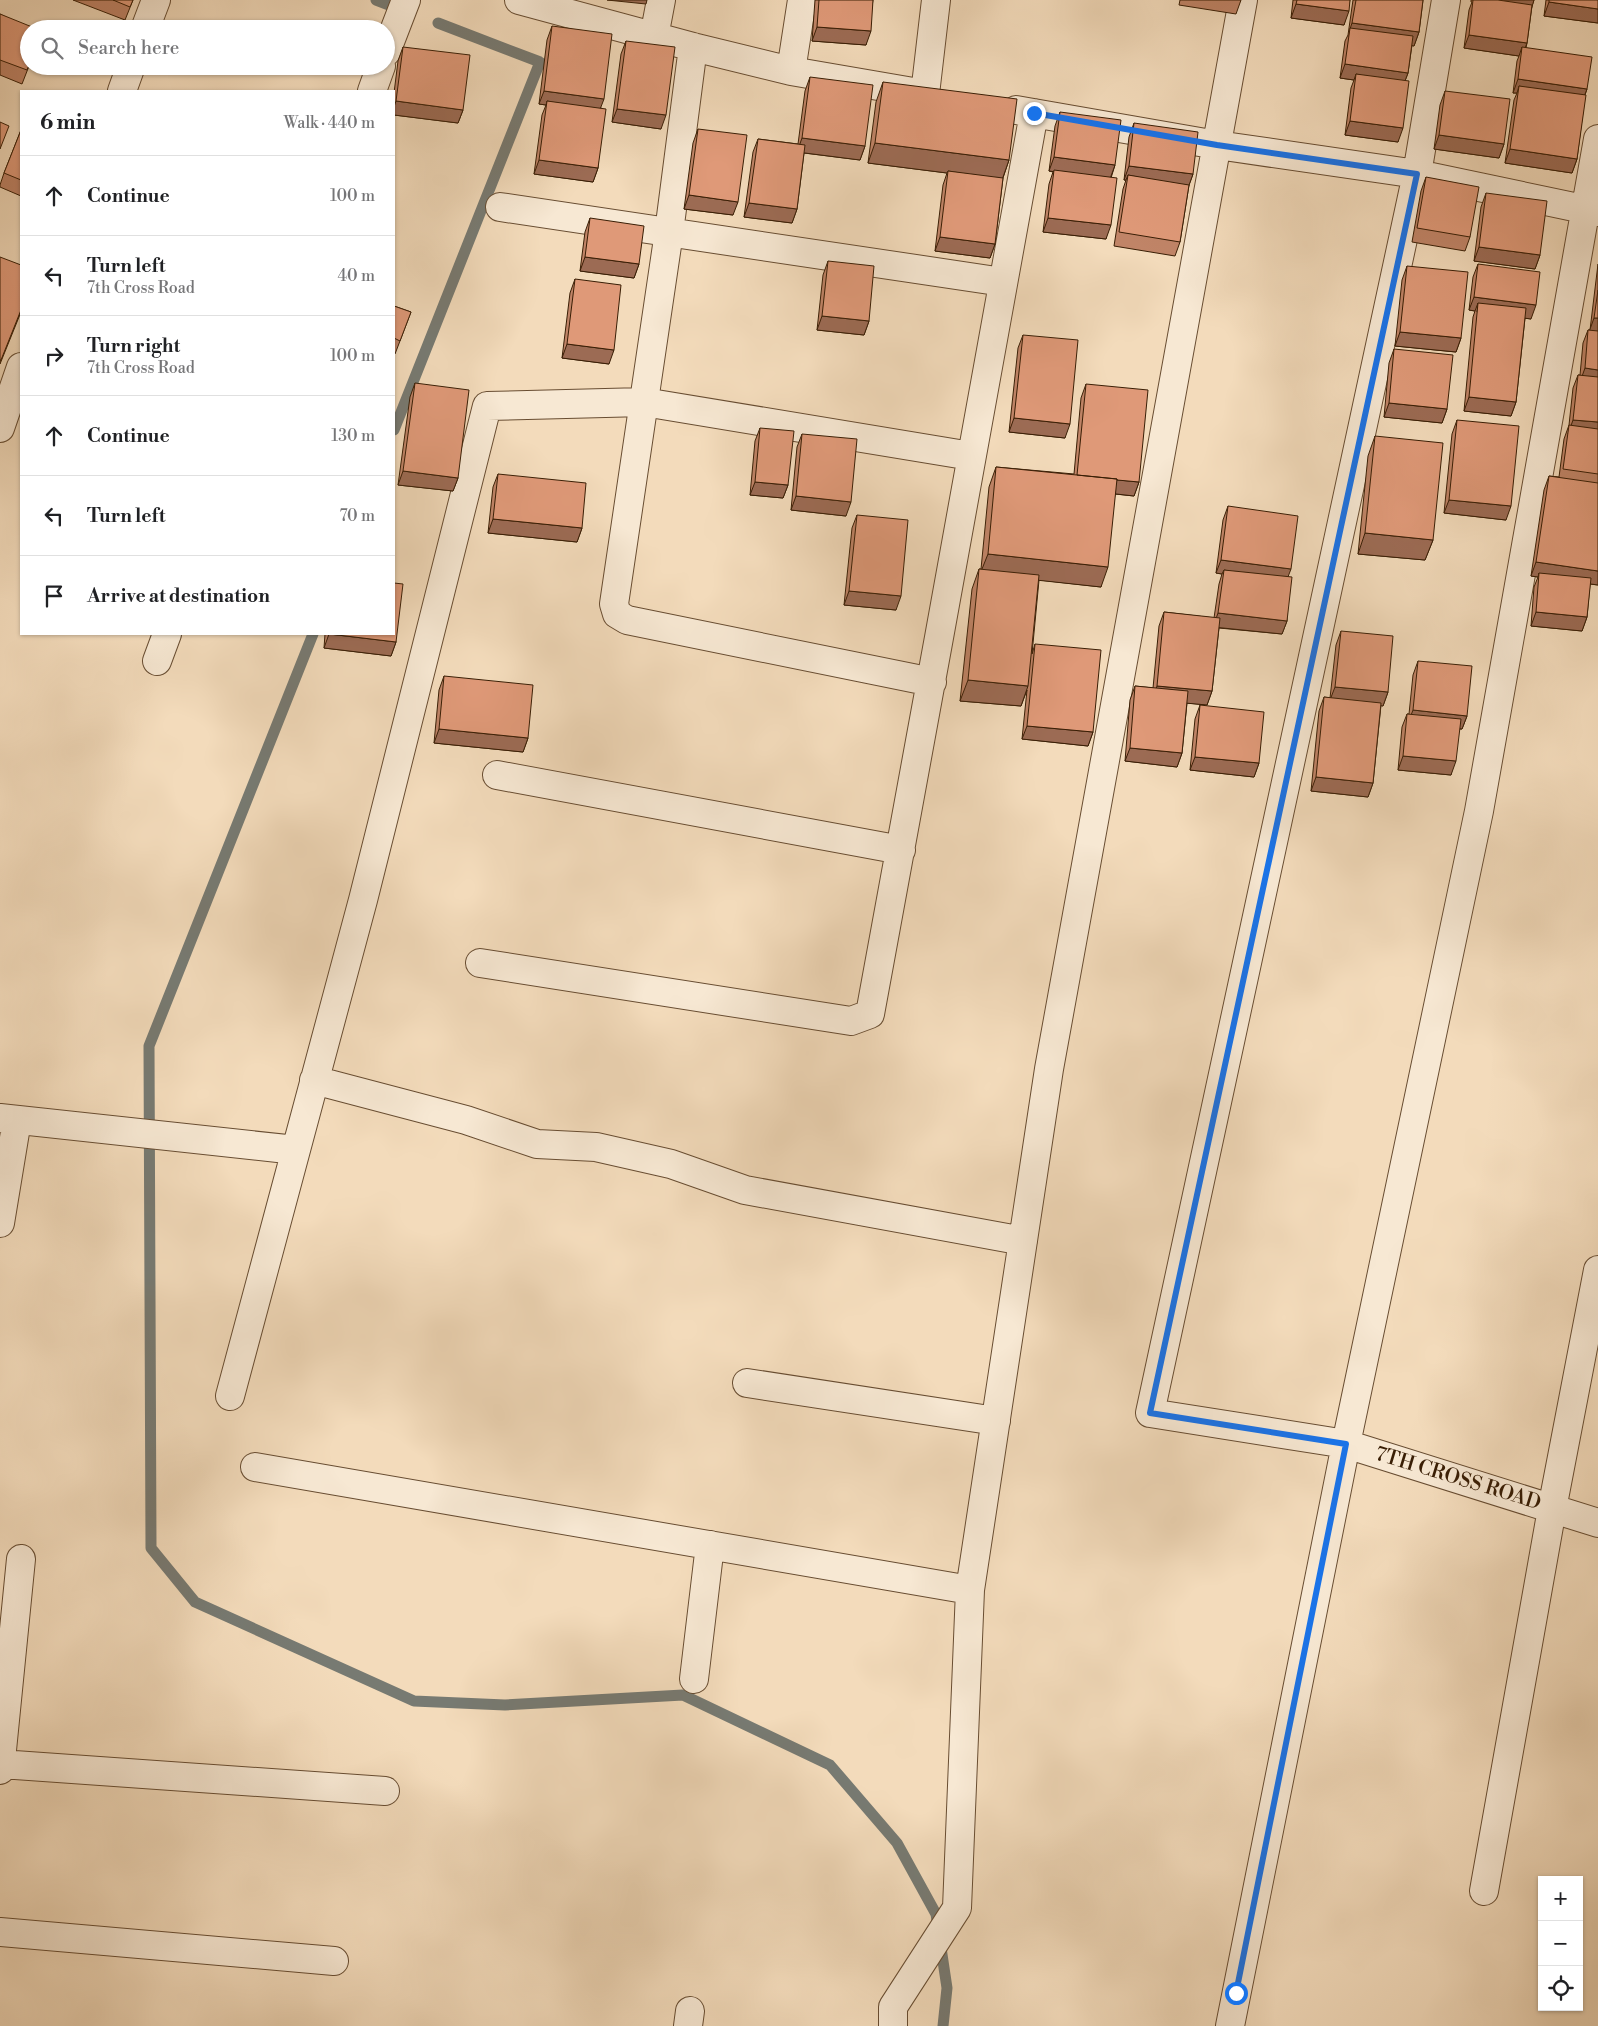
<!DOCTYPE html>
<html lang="en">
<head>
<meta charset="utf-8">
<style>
	:root { --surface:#fff; --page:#f2f2f2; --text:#202124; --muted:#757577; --line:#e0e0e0 }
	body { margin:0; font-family:"Libre Bodoni",serif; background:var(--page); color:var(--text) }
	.controls { position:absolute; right:15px; bottom:15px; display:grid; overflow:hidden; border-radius:0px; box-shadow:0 1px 4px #0004 }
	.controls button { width:45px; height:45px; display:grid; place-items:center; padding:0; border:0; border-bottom:1px solid var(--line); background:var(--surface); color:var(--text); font:25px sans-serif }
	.stop { position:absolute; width:15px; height:15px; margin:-11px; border:4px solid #1a73e8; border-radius:50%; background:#fff }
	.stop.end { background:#1a73e8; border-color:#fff; box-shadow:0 1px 5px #0008 }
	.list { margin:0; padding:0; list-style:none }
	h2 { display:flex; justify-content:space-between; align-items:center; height:65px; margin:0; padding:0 20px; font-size:21px }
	h2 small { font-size:16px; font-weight:400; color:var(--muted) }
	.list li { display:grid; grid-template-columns:32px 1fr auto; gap:15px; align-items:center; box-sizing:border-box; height:80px; padding:0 20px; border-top:1px solid var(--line) }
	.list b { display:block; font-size:19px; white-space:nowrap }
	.list p { margin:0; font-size:16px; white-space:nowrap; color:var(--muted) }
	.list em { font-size:16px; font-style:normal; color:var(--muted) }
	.icon { flex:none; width:28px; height:28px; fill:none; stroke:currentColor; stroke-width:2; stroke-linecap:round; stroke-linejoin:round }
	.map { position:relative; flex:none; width:1598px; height:2026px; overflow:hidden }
	.search { position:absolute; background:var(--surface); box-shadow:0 1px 4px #0004; left:20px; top:20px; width:375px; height:55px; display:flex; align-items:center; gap:12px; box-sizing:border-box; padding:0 18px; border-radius:28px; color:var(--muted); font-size:19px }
	.panel { position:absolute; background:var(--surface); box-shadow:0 1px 4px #0004; left:20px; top:90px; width:375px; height:545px; border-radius:0px }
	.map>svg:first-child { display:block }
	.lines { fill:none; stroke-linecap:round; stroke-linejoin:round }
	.stream { stroke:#777a72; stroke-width:11 }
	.street-casing { stroke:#684d32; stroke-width:30 }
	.street { stroke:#f7e8d3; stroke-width:28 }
	.wall { fill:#c08467; stroke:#391e05 }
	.shaded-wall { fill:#9c6b54; stroke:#391e05 }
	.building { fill:#df9978; stroke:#391e05 }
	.route { stroke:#1a73e8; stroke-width:6 }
	.labels { text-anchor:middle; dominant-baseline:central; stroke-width:4; stroke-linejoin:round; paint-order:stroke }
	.street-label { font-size:20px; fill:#391e05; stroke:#f7e8d3 }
</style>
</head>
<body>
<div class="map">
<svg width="1598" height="2026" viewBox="0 0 1598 2026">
	<rect width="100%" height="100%" fill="#f3dbbb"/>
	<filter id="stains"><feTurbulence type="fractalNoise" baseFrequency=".004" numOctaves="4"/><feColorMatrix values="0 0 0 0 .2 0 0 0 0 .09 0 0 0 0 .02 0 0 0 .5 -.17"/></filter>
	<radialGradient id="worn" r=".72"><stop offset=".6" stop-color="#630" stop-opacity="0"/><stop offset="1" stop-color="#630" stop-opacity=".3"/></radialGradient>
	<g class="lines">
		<path class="stream" d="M 376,0 L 389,5
			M 394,430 L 540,62 L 438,23
			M 313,634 L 149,1046 L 151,1548 L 195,1602 L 414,1701 L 505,1705 L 683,1695 L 830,1765 L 897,1843 L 936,1914 L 947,1988 L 943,2026"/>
		<g class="street-casing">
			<path id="street" d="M 519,0 L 693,47 L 791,71 L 919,93
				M 1446,0 L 1417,174 L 1150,1413 L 1346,1444 L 1598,1523
				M 145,29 L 156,0
				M 654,37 L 661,0
				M 693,47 L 669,232 L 614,604 L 617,614 L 627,620 L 932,682
				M 386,52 L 406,0
				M 791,71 L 802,0
				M 122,91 L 131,66
				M 372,91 L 381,66
				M 925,94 L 936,0
				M 1016,110 L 1217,145 L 1417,174 L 1598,212
				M 500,207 L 1003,282
				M 0,428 L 21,367
				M 157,661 L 167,634
				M 497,775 L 901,850
				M 480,963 L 851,1021 L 870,1014 C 926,714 979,413 1034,113
				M 314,1080 L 466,1120 L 537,1144 L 596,1147 L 671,1164 L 745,1190 L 1023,1241
				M 0,1118 L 296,1150
				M 0,1223 L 17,1120
				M 747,1383 L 996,1421
				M 230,1396 L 363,900 L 487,406 L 644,402 L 971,456
				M 255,1467 L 970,1590
				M 694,1679 L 710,1545
				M 0,1764 L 385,1791
				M 0,1770 L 21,1559
				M 1484,1891 L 1552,1509 L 1598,1270
				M 0,1932 L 334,1961
				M 688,2026 L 690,2011
				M 893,2026 L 893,2007 L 957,1908 L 970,1590 L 1049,1069 L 1243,0
				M 1230,2026 L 1346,1444 L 1479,811 L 1598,139"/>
		</g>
		<use href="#street" class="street"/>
	</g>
	<path class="wall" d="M 73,0 L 133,0 L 125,20 Z
		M 815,0 L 873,0 L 866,45 L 812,41 Z
		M 1180,0 L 1241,0 L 1236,14 L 1179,5 Z
		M 1293,0 L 1350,0 L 1344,25 L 1291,18 Z
		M 1353,0 L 1423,0 L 1419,32 L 1414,46 L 1412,45 L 1408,73 L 1405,81 L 1398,142 L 1345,135 L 1351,88 L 1354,80 L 1340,78 L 1345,41 L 1348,35 Z
		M 1471,0 L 1534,0 L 1532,6 L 1527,43 L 1526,48 L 1587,89 L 1585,95 L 1577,159 L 1572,173 L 1505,163 L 1514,100 L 1517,93 L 1513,93 L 1517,61 L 1519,56 L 1464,48 L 1469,10 L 1472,2 L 1471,2 Z
		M 1546,0 L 1598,0 L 1598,23 L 1544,16 Z
		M 0,14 L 29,29 L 29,66 L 22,84 L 0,75 Z
		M 552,26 L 601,108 L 598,168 L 593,182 L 534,174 L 542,115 L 546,105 L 539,104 L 547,40 Z
		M 626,41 L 661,129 L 612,122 L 621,54 Z
		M 403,47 L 463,110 L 458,123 L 394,115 L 394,93 L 398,61 Z
		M 810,77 L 865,146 L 860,160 L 804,153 L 797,209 L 792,223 L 744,217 L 753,152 L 758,139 L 798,144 L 805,91 Z
		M 883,82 L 1009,160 L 1003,178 L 995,244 L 990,258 L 935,251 L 943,185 L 947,173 L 868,163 L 876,102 Z
		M 1445,91 L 1504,144 L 1499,158 L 1434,149 L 1440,105 Z
		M 1060,112 L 1115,165 L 1111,178 L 1106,239 L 1043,232 L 1049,184 L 1053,172 L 1049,171 L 1055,126 Z
		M 1134,123 L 1193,174 L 1189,185 L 1180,242 L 1175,256 L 1114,246 L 1123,189 L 1126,180 L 1124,180 L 1129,137 Z
		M 698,129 L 733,215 L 684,209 L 693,143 Z
		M 21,130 L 21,196 L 0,187 L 0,185 L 4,173 Z
		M 1426,177 L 1470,237 L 1465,251 L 1412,242 L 1421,191 Z
		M 1486,193 L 1540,255 L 1535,269 L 1474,261 L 1481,207 Z
		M 590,218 L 639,264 L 634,278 L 580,271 L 585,232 Z
		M 828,261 L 869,321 L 864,335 L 817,330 L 823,275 Z
		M 1478,264 L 1531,319 L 1525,318 L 1516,402 L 1511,416 L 1464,411 L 1473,317 L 1475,311 L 1469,310 L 1473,277 Z
		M 1598,264 L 1598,585 L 1590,584 L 1587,617 L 1582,631 L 1531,626 L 1534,587 L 1538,577 L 1531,576 L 1544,490 L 1549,476 L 1559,477 L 1564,439 L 1569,425 L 1573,388 L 1578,375 L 1580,375 L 1583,343 L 1588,330 L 1590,330 Z
		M 1407,266 L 1461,338 L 1456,352 L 1395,346 L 1402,280 Z
		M 575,279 L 609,364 L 562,358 L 570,293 Z
		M 394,306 L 411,312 L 395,354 L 394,354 Z
		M 1023,335 L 1065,438 L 1009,432 L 1018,348 Z
		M 1394,349 L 1447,409 L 1442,423 L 1384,417 L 1389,363 Z
		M 415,383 L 458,478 L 453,491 L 398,485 L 410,397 Z
		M 1086,384 L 1139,482 L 1134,496 L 1115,494 L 1101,587 L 1039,580 L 1032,654 L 1035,644 L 1093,732 L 1088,746 L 1022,739 L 1027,690 L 1021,706 L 960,701 L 972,589 L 979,569 L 981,569 L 989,487 L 996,467 L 1074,474 L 1081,398 Z
		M 1457,420 L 1506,520 L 1444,513 L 1452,434 Z
		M 760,428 L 788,485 L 783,498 L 750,495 L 755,441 Z
		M 802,434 L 846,516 L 791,510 L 797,447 Z
		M 1375,436 L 1433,540 L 1425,560 L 1358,554 L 1368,456 Z
		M 498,474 L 582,528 L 577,542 L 488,533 L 493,487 Z
		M 1228,506 L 1288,577 L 1287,621 L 1282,634 L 1219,628 L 1212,691 L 1207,705 L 1187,703 L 1182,753 L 1177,767 L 1125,761 L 1130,700 L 1135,686 L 1153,688 L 1159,626 L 1164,612 L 1214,618 L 1219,584 L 1222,574 L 1216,573 L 1223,520 Z
		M 857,515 L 896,610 L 844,605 L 852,528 Z
		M 1341,631 L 1388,692 L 1383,706 L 1381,705 L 1373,783 L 1368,797 L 1311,791 L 1319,711 L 1324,697 L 1330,698 L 1336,645 Z
		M 325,634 L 394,634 L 396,642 L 391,656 L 324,648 Z
		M 1418,661 L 1467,716 L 1462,729 L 1459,729 L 1451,775 L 1398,770 L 1402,727 L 1407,714 L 1409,714 L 1413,675 Z
		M 444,676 L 528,738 L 523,752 L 434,743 L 439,690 Z
		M 1200,705 L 1259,763 L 1254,777 L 1190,770 L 1195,719 Z"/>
	<path class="shaded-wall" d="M 607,0 L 647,0 L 646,4 Z
		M 1473,0 L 1534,0 L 1531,10 Z
		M 1549,2 L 1598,9 L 1598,23 L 1544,16 Z
		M 1296,4 L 1349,11 L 1344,25 L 1291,18 Z
		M 1352,23 L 1419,32 L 1414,46 L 1349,37 L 1350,29 Z
		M 817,27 L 871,31 L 866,45 L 812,41 Z
		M 1469,35 L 1527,43 L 1522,56 L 1522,47 L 1519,56 L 1464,48 Z
		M 1345,64 L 1408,73 L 1403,86 L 1356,74 L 1354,80 L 1340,78 Z
		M 1518,79 L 1587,89 L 1582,102 L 1519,86 L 1517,93 L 1513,93 Z
		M 544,91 L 604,99 L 599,112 L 547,101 L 546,105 L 539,104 Z
		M 396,101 L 463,110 L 458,123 L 394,115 L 394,107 Z
		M 617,109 L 666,115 L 661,129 L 612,122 Z
		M 1350,121 L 1403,128 L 1398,142 L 1345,135 Z
		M 1439,135 L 1504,144 L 1499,158 L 1434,149 Z
		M 802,138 L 865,146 L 860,160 L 797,152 Z
		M 875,143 L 1009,160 L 1002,180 L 948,171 L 947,173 L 868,163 Z
		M 1510,149 L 1577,159 L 1572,173 L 1505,163 Z
		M 1054,157 L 1115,165 L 1110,179 L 1049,171 Z
		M 539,160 L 598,168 L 593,182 L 534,174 Z
		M 1129,166 L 1193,174 L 1188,188 L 1128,175 L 1126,180 L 1124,180 Z
		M 689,195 L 738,202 L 733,215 L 684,209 Z
		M 749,203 L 797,209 L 792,223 L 744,217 Z
		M 1048,218 L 1111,225 L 1106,239 L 1043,232 Z
		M 940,237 L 995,244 L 990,258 L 935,251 Z
		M 1479,247 L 1540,255 L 1535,269 L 1474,261 Z
		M 585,257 L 639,264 L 634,278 L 580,271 Z
		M 1474,297 L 1536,305 L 1531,319 L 1477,312 L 1478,303 L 1475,311 L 1469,310 Z
		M 21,310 L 21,312 L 0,364 L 0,362 Z
		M 822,316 L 869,321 L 864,335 L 817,330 Z
		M 1594,318 L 1598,318 L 1598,333 L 1589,332 Z
		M 1400,332 L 1461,338 L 1456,352 L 1395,346 Z
		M 567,344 L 614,350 L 609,364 L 562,358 Z
		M 1585,368 L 1598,370 L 1598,384 L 1580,382 Z
		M 1469,397 L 1516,402 L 1511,416 L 1464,411 Z
		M 1389,403 L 1447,409 L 1442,423 L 1384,417 Z
		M 1014,418 L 1070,424 L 1065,438 L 1009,432 Z
		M 1573,420 L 1598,422 L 1598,437 L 1568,434 Z
		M 403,471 L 458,478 L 453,491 L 398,485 Z
		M 1077,476 L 1139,482 L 1134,496 L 1072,489 Z
		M 755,482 L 788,485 L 783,498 L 750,495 Z
		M 796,496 L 851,502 L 846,516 L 791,510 Z
		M 1449,500 L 1511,506 L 1506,520 L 1444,513 Z
		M 493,519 L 582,528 L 577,542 L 488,533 Z
		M 1365,533 L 1433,540 L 1425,560 L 1358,554 Z
		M 988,554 L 1108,567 L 1101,587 L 980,574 Z
		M 1221,560 L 1291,569 L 1286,582 L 1224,570 L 1222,574 L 1216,573 Z
		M 1536,562 L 1598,571 L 1598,585 L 1539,577 L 1539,573 L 1538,577 L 1531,576 Z
		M 849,591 L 901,596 L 896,610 L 844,605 Z
		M 1536,612 L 1587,617 L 1582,631 L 1531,626 Z
		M 1218,613 L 1287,621 L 1282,634 L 1213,627 Z
		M 329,634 L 396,642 L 391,656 L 324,648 Z
		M 968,680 L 1028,686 L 1021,706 L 960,701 Z
		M 1157,686 L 1212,691 L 1207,705 L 1152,700 Z
		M 1335,687 L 1388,692 L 1383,706 L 1330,700 Z
		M 1413,710 L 1467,716 L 1462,729 L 1408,723 Z
		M 1027,726 L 1093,732 L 1088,746 L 1022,739 Z
		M 439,729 L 528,738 L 523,752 L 434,743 Z
		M 1130,748 L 1182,753 L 1177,767 L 1125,761 Z
		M 1403,756 L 1456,761 L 1451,775 L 1398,770 Z
		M 1195,757 L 1259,763 L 1254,777 L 1190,770 Z
		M 1316,777 L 1373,783 L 1368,797 L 1311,791 Z"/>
	<path class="building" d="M 113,0 L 133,0 L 130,7 Z
		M 819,0 L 873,0 L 871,31 L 817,27 Z
		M 1297,0 L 1350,0 L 1349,11 L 1296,4 Z
		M 1356,0 L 1423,0 L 1419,32 L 1352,23 Z
		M 1473,0 L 1498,0 L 1532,5 L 1527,43 L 1469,35 Z
		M 1549,0 L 1598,0 L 1598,9 L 1549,2 Z
		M 0,14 L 37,29 L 29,29 L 29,65 L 27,70 L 0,60 Z
		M 552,26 L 612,34 L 604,99 L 544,91 Z
		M 1350,28 L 1413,36 L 1408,73 L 1345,64 Z
		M 626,41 L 675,47 L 666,115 L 617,109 Z
		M 403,47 L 470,55 L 463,110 L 396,101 Z
		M 1522,47 L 1592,57 L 1587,89 L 1518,79 Z
		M 1356,74 L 1409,81 L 1403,128 L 1350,121 Z
		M 810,77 L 873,85 L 865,146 L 802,138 Z
		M 883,82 L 1017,99 L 1009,160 L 875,143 Z
		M 1519,86 L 1586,95 L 1577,159 L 1510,149 Z
		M 1445,91 L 1510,99 L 1504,144 L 1439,135 Z
		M 547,101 L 606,109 L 598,168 L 539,160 Z
		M 1060,112 L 1121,120 L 1115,165 L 1054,157 Z
		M 0,122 L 9,126 L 0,149 Z
		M 1134,123 L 1198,132 L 1193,174 L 1129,166 Z
		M 698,129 L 747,135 L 738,202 L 689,195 Z
		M 21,130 L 21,180 L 4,173 Z
		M 758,139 L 805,145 L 797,209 L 749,203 Z
		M 1054,170 L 1117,178 L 1111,225 L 1048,218 Z
		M 948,171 L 1003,178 L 995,244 L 940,237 Z
		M 1128,175 L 1189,185 L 1180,242 L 1119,232 Z
		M 1426,177 L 1479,187 L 1470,237 L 1417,228 Z
		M 1486,193 L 1547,201 L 1540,255 L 1479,247 Z
		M 590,218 L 644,226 L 639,264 L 585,257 Z
		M 0,257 L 21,265 L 21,310 L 1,360 L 0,360 Z
		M 828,261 L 874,266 L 869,321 L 822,316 Z
		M 1478,264 L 1540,272 L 1536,305 L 1474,297 Z
		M 1407,266 L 1468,272 L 1461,338 L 1400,332 Z
		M 575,279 L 621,285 L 614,350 L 567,344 Z
		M 1598,290 L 1598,318 L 1594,318 Z
		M 1478,303 L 1526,308 L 1516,402 L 1469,397 Z
		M 394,306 L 411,312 L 400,341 L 394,338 Z
		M 1588,330 L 1598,331 L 1598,370 L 1585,368 Z
		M 1023,335 L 1078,340 L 1070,424 L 1014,418 Z
		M 1394,349 L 1453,355 L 1447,409 L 1389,403 Z
		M 1578,375 L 1598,377 L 1598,422 L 1573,420 Z
		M 415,383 L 469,390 L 458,478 L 403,471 Z
		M 1086,384 L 1148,390 L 1139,482 L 1117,480 L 1117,479 L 1077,475 Z
		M 1457,420 L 1519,426 L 1511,506 L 1449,500 Z
		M 1569,425 L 1598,429 L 1598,474 L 1563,469 Z
		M 760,428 L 794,431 L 788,485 L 755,482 Z
		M 802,434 L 857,439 L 851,502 L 796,496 Z
		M 1375,436 L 1443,443 L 1433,540 L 1365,533 Z
		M 996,467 L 1117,479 L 1108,567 L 988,554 Z
		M 498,474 L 586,483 L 582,528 L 493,519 Z
		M 1549,476 L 1598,483 L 1598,571 L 1536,562 Z
		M 1228,506 L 1298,516 L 1291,569 L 1221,560 Z
		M 857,515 L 908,520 L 901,596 L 849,591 Z
		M 979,569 L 1039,575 L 1028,686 L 968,680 Z
		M 1224,570 L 1292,577 L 1287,621 L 1218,613 Z
		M 1539,573 L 1591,578 L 1587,617 L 1536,612 Z
		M 394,583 L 403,584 L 396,642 L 329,634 L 394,634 Z
		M 1164,612 L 1220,618 L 1212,691 L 1157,686 Z
		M 1341,631 L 1393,636 L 1388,692 L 1335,687 Z
		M 1035,644 L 1101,650 L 1093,732 L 1027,726 Z
		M 1418,661 L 1472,666 L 1467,716 L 1413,710 Z
		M 444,676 L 533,685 L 528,738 L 439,729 Z
		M 1135,686 L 1188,691 L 1182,753 L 1130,748 Z
		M 1324,697 L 1381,703 L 1373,783 L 1316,777 Z
		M 1200,705 L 1264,712 L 1259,763 L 1195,757 Z
		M 1407,714 L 1461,719 L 1456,761 L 1403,756 Z"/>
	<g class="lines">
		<path class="route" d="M 1034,113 L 1217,145 L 1417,174 L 1150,1413 L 1346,1444 L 1236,1993"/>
	</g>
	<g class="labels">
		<g class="street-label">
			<text transform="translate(1458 1479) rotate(17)">7TH CROSS ROAD</text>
		</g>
	</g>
	<rect width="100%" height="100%" filter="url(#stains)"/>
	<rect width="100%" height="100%" fill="url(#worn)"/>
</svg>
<div class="controls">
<button>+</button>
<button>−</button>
<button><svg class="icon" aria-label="locate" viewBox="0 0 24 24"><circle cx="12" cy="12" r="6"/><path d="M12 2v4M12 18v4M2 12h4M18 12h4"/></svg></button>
</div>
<div class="stop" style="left:1236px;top:1993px"></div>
<div class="stop end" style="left:1034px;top:113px"></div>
<div class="search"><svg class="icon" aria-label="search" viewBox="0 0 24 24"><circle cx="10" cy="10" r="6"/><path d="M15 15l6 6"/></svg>Search here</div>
<section class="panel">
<h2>6 min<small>Walk · 440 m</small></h2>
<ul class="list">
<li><svg class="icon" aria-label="ahead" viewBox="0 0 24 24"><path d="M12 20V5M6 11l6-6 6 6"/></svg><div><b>Continue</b></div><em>100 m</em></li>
<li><svg class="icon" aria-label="left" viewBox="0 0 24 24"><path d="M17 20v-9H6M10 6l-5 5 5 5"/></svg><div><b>Turn left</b><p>7th Cross Road</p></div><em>40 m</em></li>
<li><svg class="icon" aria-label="right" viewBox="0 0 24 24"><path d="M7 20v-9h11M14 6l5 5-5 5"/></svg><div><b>Turn right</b><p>7th Cross Road</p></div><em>100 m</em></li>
<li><svg class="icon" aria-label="ahead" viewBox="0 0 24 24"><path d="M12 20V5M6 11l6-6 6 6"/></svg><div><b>Continue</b></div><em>130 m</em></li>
<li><svg class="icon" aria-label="left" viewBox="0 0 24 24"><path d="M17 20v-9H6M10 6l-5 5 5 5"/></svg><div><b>Turn left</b></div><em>70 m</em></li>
<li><svg class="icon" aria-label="arrive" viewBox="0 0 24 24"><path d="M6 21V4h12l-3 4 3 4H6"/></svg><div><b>Arrive at destination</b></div></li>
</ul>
</section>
</div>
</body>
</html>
